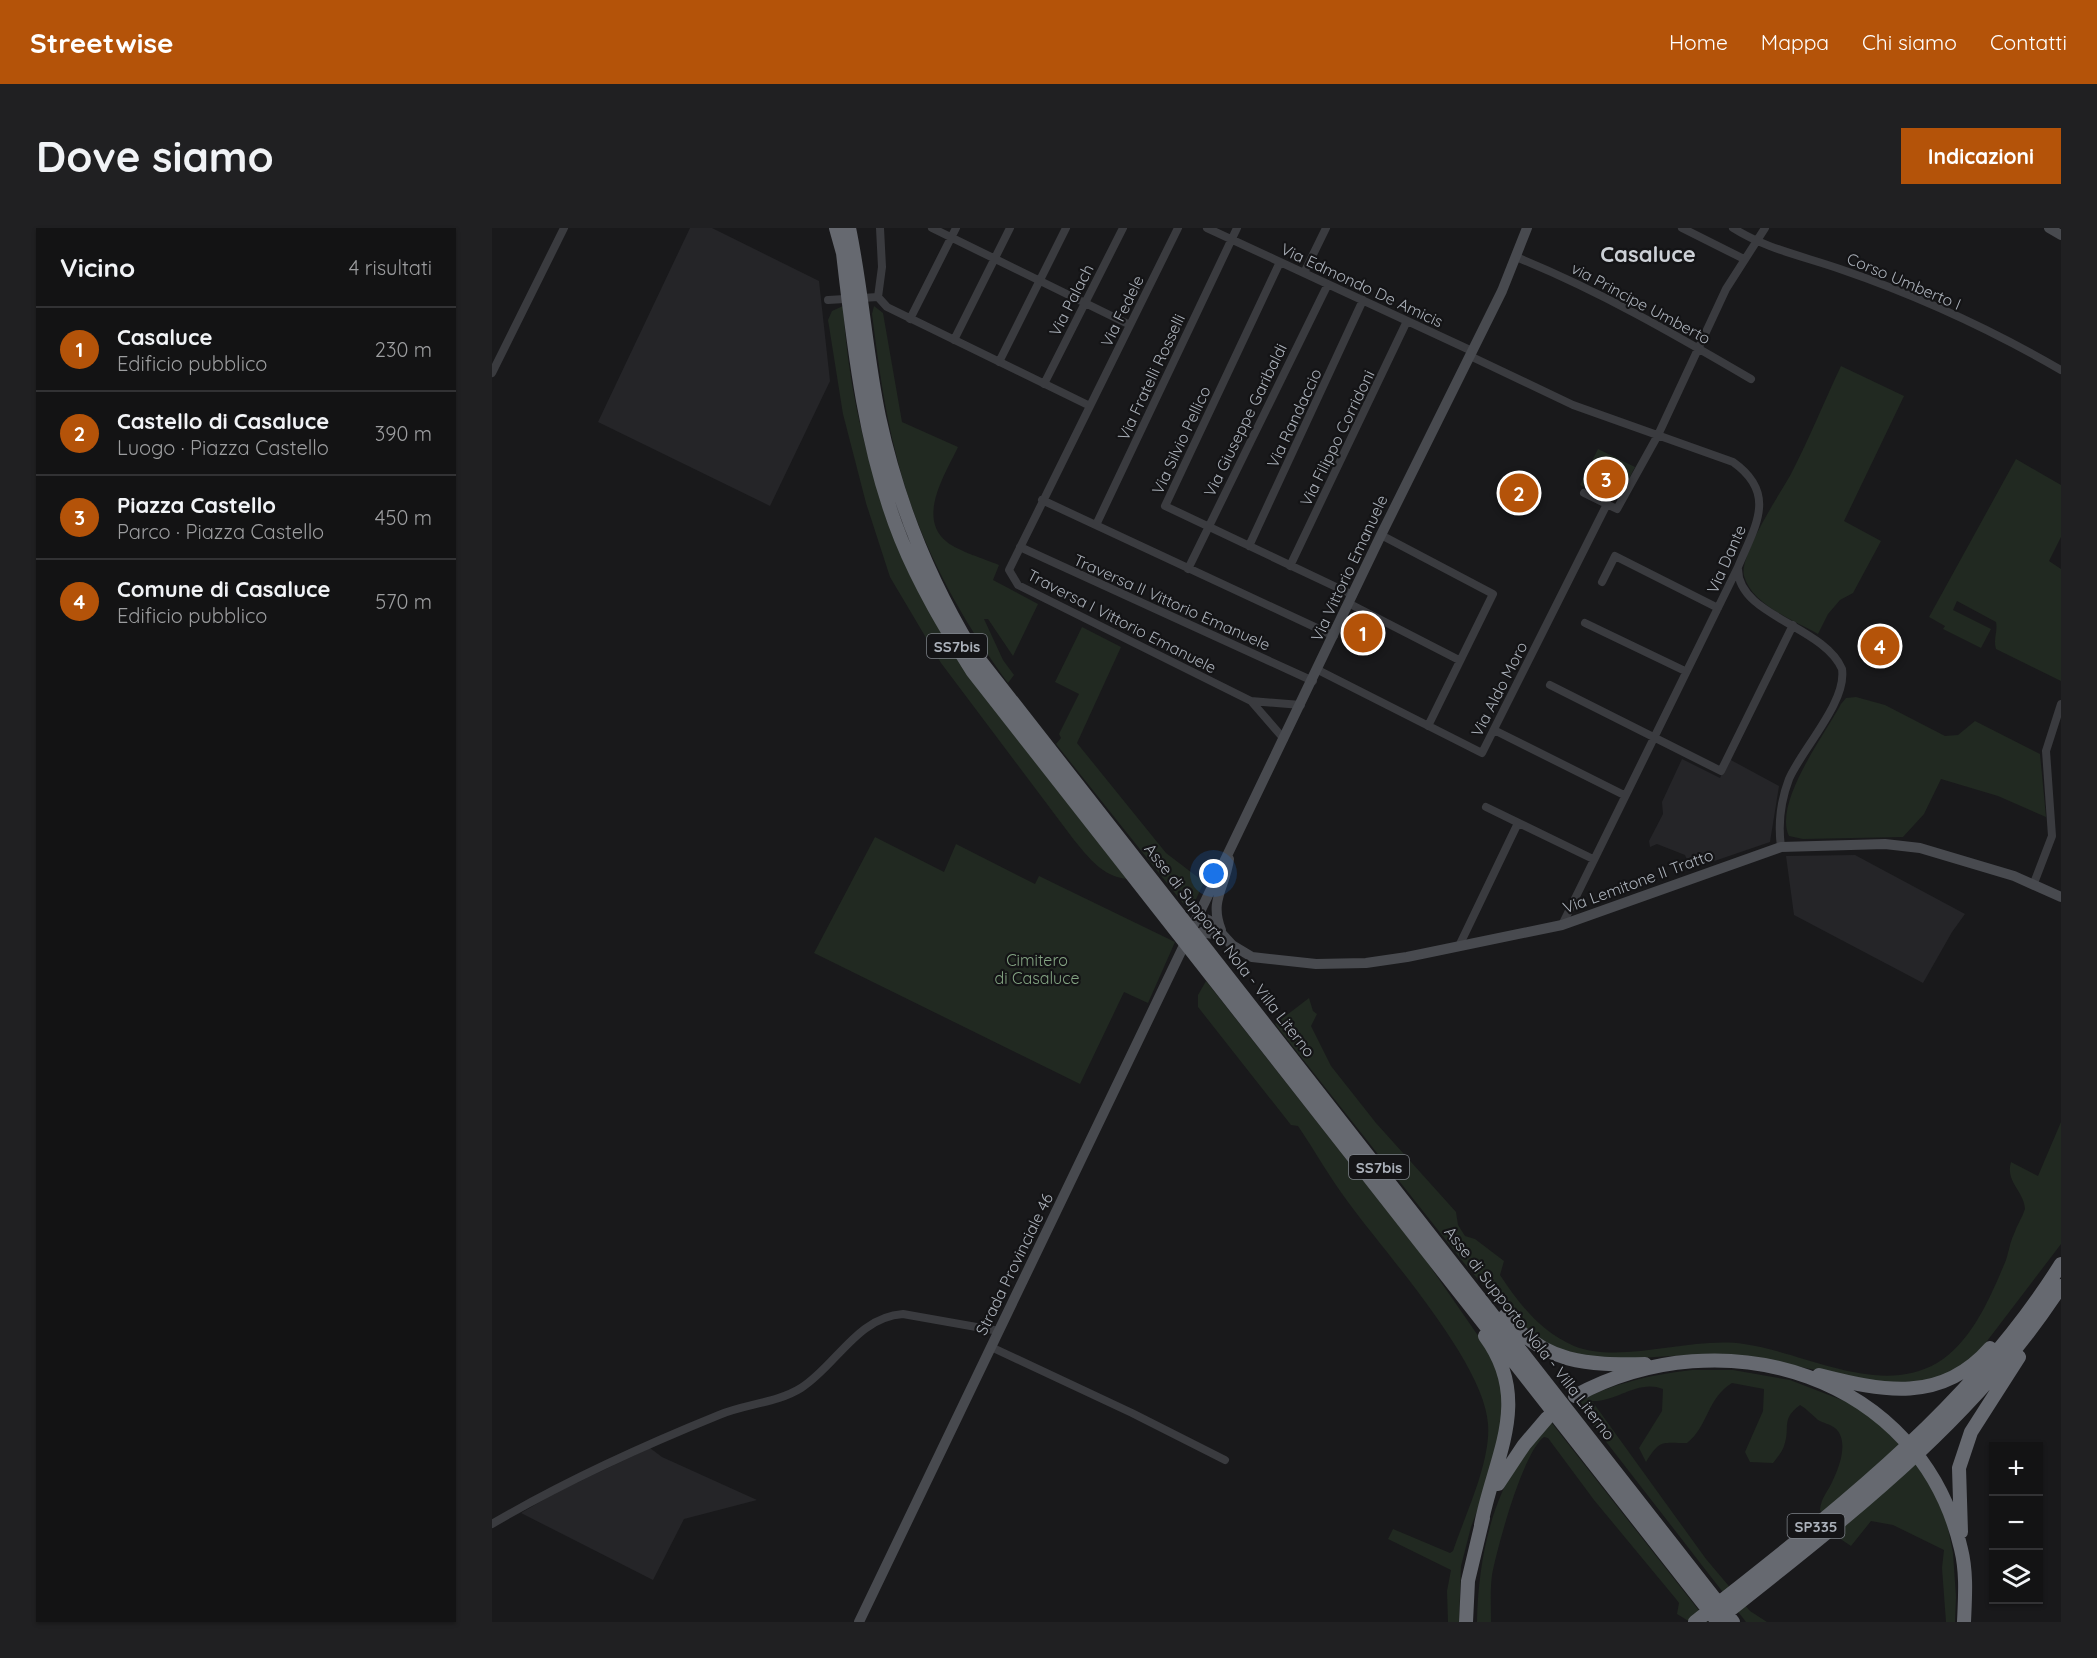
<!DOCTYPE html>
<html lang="it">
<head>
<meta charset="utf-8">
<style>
	:root { --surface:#131314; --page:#202022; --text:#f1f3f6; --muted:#9d9ea0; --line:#323234; --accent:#b45309 }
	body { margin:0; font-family:Quicksand,sans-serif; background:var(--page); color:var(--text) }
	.controls { position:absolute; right:18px; bottom:18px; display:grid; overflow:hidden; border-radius:0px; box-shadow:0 2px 4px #0004 }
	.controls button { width:54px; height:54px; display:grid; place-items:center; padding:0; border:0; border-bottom:2px solid var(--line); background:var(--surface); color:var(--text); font:30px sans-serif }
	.you { position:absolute; left:722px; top:646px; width:21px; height:21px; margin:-15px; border:4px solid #fff; border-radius:50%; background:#1a73e8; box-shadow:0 0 0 9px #1a73e833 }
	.badge { display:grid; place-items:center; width:39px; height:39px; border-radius:50%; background:var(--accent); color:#fff; font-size:20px; font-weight:700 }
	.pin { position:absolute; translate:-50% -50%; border:3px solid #fff; box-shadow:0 2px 6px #0006 }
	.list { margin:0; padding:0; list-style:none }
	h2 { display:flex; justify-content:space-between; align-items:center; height:78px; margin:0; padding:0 24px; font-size:26px }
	h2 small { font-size:20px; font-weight:400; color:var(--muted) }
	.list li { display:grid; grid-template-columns:39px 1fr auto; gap:18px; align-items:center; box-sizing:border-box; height:84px; padding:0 24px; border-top:2px solid var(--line) }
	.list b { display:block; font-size:22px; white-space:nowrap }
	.list p { margin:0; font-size:20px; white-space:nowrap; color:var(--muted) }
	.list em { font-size:20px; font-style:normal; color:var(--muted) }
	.icon { flex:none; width:33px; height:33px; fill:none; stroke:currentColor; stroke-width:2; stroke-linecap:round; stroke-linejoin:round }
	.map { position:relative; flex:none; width:1569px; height:1394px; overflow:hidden; border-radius:0px }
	header { display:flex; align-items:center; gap:36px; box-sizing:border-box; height:84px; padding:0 30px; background:var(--accent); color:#fff }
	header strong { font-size:28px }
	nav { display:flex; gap:33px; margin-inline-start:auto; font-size:21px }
	.intro { display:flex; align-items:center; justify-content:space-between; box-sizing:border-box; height:144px; padding:0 36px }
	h1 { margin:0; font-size:42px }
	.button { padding:15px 27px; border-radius:0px; background:var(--accent); color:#fff; font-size:21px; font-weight:700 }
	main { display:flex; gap:36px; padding:0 36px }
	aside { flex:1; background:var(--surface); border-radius:0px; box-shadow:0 2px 4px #0004 }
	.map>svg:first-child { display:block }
	.built { fill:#252528 }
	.green { fill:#212921 }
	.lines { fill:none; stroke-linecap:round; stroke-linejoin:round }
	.street { stroke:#3a3b3f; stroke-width:8 }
	.secondary { stroke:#484a4f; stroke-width:10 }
	.highway { stroke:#666970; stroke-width:14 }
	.labels { text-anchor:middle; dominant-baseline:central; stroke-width:4.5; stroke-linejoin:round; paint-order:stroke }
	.shield { fill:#141416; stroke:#7e8289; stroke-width:1.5 }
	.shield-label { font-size:15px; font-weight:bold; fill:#abb1ba }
	.street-label { font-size:16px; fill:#abb1ba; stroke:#141416 }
	.park-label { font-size:16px; fill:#84a483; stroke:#141416 }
	.district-label { font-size:22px; font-weight:bold; fill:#ccd0d6; stroke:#141416 }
</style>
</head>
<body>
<header>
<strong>Streetwise</strong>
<nav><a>Home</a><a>Mappa</a><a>Chi siamo</a><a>Contatti</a></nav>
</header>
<div class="intro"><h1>Dove siamo</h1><a class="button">Indicazioni</a></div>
<main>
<aside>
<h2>Vicino<small>4 risultati</small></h2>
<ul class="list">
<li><span class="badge">1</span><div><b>Casaluce</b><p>Edificio pubblico</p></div><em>230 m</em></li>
<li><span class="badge">2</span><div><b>Castello di Casaluce</b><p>Luogo · Piazza Castello</p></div><em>390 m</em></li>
<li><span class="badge">3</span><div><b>Piazza Castello</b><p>Parco · Piazza Castello</p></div><em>450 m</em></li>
<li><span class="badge">4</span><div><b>Comune di Casaluce</b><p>Edificio pubblico</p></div><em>570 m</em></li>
</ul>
</aside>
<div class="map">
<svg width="1569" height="1394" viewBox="0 0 1569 1394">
	<rect width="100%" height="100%" fill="#19191b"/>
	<path class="built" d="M 198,0 L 220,0 L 327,53 L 338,153 L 278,278 L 106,194 Z
		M 1190,531 L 1228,550 L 1237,531 L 1287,558 L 1278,614 L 1199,641 L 1193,627 L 1165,616 L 1158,619 L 1157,613 L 1171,586 L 1170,574 Z
		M 1363,627 L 1473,686 L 1460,704 L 1431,755 L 1302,687 L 1294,628 Z
		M 158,1220 L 170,1229 L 265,1272 L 192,1291 L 161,1352 L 29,1285 L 65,1264 Z"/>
	<path class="green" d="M 351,78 C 359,212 405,342 480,453 L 635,651 C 610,648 598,631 582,612 L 449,435 L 398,349 L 374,275 L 351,186 L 336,92 L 340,83 Z
		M 382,78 L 391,85 L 410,194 L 466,219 C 454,245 424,290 455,314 C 466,323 493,331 507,337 L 501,352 L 546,376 L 521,428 L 496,391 L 492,391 L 511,432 L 522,447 L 516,455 C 466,387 424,309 404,226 C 392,180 386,133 380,86 Z
		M 1349,138 L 1412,168 L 1352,293 L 1389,313 L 1361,365 L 1348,372 L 1336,386 L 1326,406 C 1302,392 1260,377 1252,348 C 1247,327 1288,266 1299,246 C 1317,211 1332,174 1349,138 Z
		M 1106,221 L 1143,239 C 1123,277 1127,278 1088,257 Z
		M 1524,231 L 1569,257 L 1569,309 L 1557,333 L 1569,341 L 1569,453 L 1504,421 C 1501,410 1506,404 1504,394 L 1465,373 L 1461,382 L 1499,401 L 1489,420 L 1451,401 L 1453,398 L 1437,389 Z
		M 590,399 L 629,419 L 585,515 L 674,625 L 712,654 L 698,684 L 564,516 L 569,510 L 567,506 L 587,466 L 563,454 Z
		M 1364,469 L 1393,477 L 1453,508 L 1466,507 L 1483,493 L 1548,526 L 1554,589 L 1506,568 L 1449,551 L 1432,586 L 1411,609 L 1311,611 L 1297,608 C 1281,575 1333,506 1349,476 L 1354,470 Z
		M 383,609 L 452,644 L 464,616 L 543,656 L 547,648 L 683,714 L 656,775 L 632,764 L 588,856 L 322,725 Z
		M 714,753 L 933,1031 L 996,1122 L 1007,1143 L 1012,1167 L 1005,1230 L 979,1299 L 969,1338 L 967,1394 L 956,1394 L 955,1363 L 959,1342 L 896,1311 L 901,1301 L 958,1325 L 961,1323 C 973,1287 999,1234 996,1196 C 992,1134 894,1026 856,974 C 838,950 823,923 806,898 L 799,897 L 706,779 L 706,767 Z
		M 817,770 L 821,783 L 825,786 L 819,798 L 839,838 L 884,895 L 964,984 L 966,997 L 973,1008 L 983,1011 L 1012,1033 L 1008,1047 C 1028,1077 1048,1103 1082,1118 C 1129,1137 1199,1108 1252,1116 C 1314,1125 1387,1169 1445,1135 C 1480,1114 1499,1068 1514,1032 C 1517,1023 1518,1014 1522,1006 C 1525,997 1530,990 1533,981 C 1532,963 1513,954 1519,934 L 1546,948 L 1569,894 L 1569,1016 L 1489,1121 L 1473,1136 L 1452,1148 L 1406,1159 L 1255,1128 L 1210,1126 L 1101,1133 L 1049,1115 L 1015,1085 L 972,1035 L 783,796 Z
		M 1200,1142 L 1241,1142 L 1298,1152 L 1355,1174 L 1380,1189 L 1430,1239 L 1454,1290 L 1461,1325 L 1464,1369 L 1463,1394 L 1454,1394 L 1450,1340 L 1452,1322 L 1401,1297 L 1379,1293 L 1359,1318 L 1350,1312 L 1328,1282 C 1329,1269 1336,1264 1341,1252 C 1348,1238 1357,1212 1343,1200 C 1338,1196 1331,1195 1326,1192 C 1320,1187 1315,1181 1308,1177 C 1288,1192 1299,1199 1292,1218 C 1290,1224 1285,1230 1281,1235 L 1258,1234 L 1253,1224 L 1271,1183 L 1272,1161 L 1240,1155 C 1215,1170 1216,1199 1195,1215 C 1170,1215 1168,1211 1154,1234 L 1147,1220 L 1170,1183 L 1171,1161 C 1146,1151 1125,1174 1100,1173 L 1214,1331 L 1258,1383 L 1275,1394 L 1254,1394 L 1084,1175 C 1121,1155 1158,1147 1200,1142 Z
		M 1059,1194 L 1216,1394 L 1198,1394 L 1185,1386 L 1187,1375 L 1184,1371 L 1102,1272 L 1056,1210 L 1052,1209 C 1031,1224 1005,1320 1000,1347 C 998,1362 999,1379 999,1394 L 985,1394 C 986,1339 997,1276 1029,1230 C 1038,1217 1049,1206 1059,1194 Z"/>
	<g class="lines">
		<path class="street" d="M 440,0 L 638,97
			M 686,0 L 517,342 L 526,357 L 759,473 L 809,477
			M 715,0 L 980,123
			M 1190,0 L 1252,31
			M 1241,0 C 1274,21 1311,28 1348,41 C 1424,67 1500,102 1569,142
			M 1024,29 C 1106,62 1182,106 1259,151
			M 788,34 L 673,278 L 861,367
			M 812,45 L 834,0
			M 386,69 L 390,39 L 388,0
			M 336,72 L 386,69 L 395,79 L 598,178
			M 418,91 L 464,0
			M 462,112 L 518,0
			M 978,128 L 1081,177 L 1241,234 C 1286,266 1263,298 1246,339 L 1070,697
			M 507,134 L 574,0
			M 0,145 L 72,0
			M 552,156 L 631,0
			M 1092,265 L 1125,281 L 1166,207 L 1234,61 L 1273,0
			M 550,272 L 842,408
			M 604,297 L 745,0
			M 889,307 L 1001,366 L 936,498
			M 757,318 L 871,72
			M 528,319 L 821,453
			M 798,338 L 915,93
			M 696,341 L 836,56
			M 1246,341 C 1246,388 1332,398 1350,441 C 1355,474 1310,521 1297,551 C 1289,572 1286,597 1289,619
			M 1110,354 L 1123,328 L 1226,380
			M 858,376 L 967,432
			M 1093,395 L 1193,443
			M 826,442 L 990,525 L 1115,276
			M 1058,457 L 1229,543 L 1301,397
			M 759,473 L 792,511
			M 1002,502 L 1132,567
			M 994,579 L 1101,631
			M 1542,655 L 1560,608 L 1554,523 L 1569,476
			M 967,718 L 1026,595
			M 499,1119 L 640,1185 L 733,1232
			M 0,1296 C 73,1253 148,1219 227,1187 C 253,1176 285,1175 309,1160 C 344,1138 365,1089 411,1086 L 507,1103"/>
		<path class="secondary" d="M 1557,0 L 1569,7
			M 704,691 L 712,690 L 718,693 L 740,717 L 760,729 L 824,736 L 874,735 L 915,729 L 1070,697 L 1289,619 L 1393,616 L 1428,620 L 1522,648 L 1569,669
			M 729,702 C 717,672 733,660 737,631
			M 699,712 L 710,704 L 732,708
			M 367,1394 L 889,307 L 1010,63 L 1035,0"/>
		<path class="highway" d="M 344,0 L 351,25 C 362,121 373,221 409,311 C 428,358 454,401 481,444 L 1226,1394
			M 357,0 C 370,62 374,127 387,189 C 405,272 435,348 479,421 L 1241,1394
			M 1013,1088 C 1053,1136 1095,1137 1153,1136
			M 1327,1147 C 1390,1163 1449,1176 1498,1120
			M 1083,1168 C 1231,1087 1429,1147 1469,1321 C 1475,1345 1473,1370 1472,1394
			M 1006,1256 L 1032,1217 L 1055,1190
			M 989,1297 C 1002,1229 1041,1173 993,1108
			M 1469,1304 L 1467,1240 L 1479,1204 L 1527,1129
			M 1228,1390 C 1352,1291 1482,1193 1569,1058
			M 974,1394 L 976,1353 L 991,1290
			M 1203,1394 C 1338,1287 1476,1184 1569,1036"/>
	</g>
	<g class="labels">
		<g class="shield">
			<rect x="435" y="406" width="60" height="24" rx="4.5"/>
			<rect x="857" y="927" width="60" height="24" rx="4.5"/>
			<rect x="1295.5" y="1286" width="57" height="24" rx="4.5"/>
		</g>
		<g class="shield-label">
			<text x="465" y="418">SS7bis</text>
			<text x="887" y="939">SS7bis</text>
			<text x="1324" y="1298">SP335</text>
		</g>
		<g class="street-label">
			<text transform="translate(1412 53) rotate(23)">Corso Umberto I</text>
			<text transform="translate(870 57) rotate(25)">Via Edmondo De Amicis</text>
			<text transform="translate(579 72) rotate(-63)">Via Palach</text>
			<text transform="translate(1149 75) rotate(28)">via Principe Umberto</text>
			<text transform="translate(630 83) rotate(-64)">Via Fedele</text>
			<text transform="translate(659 149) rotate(-65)">Via Fratelli Rosselli</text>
			<text transform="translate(802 190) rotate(-65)">Via Randaccio</text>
			<text transform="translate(753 192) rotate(-64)">Via Giuseppe Garibaldi</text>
			<text transform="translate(845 210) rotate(-64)">Via Filippo Corridoni</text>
			<text transform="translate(689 212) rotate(-65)">Via Silvio Pellico</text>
			<text transform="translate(1234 331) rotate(-66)">Via Dante</text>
			<text transform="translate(857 340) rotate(-65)">Via Vittorio Emanuele</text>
			<text transform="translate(680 374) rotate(24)">Traversa II Vittorio Emanuele</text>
			<text transform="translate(630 393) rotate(27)">Traversa I Vittorio Emanuele</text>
			<text transform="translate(1007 461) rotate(-63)">Via Aldo Moro</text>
			<text transform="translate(1146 653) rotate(-20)">Via Lemitone II Tratto</text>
			<text transform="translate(738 722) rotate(52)">Asse di Supporto Nola - Villa Literno</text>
			<text transform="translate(522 1036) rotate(-64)">Strada Provinciale 46</text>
			<text transform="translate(1038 1105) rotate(52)">Asse di Supporto Nola - Villa Literno</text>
		</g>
		<g class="park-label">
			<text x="545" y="732">Cimitero<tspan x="545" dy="18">di Casaluce</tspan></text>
		</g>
		<g class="district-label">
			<text x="1156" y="26">Casaluce</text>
		</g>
	</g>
</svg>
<div class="controls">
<button>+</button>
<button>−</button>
<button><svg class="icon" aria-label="layers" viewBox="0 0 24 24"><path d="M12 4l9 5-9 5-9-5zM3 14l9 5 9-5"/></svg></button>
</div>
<div class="you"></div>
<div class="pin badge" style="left:871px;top:405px">1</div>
<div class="pin badge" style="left:1027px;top:265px">2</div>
<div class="pin badge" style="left:1114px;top:251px">3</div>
<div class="pin badge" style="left:1388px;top:418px">4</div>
</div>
</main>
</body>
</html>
